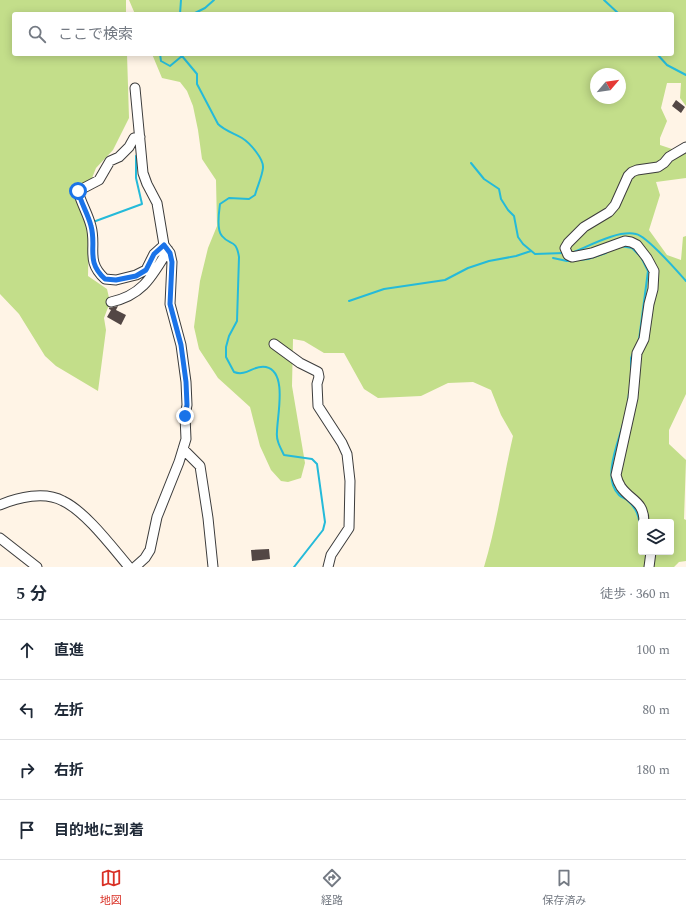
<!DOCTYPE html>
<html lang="ja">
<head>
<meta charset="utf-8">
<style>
	:root { --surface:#fff; --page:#f2f2f3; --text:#1f2937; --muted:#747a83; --line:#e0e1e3; --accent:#d93025 }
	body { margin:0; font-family:Spectral,"Noto Sans JP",serif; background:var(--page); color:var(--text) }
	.controls { position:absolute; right:12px; bottom:12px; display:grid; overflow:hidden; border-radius:4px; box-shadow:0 2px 10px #0003 }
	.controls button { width:36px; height:36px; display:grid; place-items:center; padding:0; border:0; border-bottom:1px solid var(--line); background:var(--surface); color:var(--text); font:20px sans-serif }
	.compass { position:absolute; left:590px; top:68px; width:36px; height:36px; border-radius:50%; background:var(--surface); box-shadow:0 2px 10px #0003; rotate:61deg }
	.stop { position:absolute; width:12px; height:12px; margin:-9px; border:3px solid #1a73e8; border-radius:50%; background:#fff }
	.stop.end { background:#1a73e8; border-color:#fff; box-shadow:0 1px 4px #0008 }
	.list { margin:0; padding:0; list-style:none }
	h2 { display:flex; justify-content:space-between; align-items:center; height:52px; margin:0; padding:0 16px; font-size:17px }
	h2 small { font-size:13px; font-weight:400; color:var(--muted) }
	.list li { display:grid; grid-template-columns:26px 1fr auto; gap:12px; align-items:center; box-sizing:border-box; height:60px; padding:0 16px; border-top:1px solid var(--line) }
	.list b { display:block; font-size:15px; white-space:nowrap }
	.list em { font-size:13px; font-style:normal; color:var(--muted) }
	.icon { flex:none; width:22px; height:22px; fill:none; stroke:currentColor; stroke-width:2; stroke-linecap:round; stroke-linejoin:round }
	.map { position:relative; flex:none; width:686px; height:567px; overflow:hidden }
	.search { position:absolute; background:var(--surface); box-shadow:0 2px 10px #0003; left:12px; right:12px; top:12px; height:44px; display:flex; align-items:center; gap:10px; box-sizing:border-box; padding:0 14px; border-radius:4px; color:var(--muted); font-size:15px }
	.sheet { height:292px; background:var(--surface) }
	nav { display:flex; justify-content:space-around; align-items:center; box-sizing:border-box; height:56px; border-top:1px solid var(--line); background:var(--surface); font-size:11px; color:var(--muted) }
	nav a { display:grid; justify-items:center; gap:2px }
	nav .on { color:var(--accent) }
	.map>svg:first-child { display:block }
	.forest { fill:#c3de8a; fill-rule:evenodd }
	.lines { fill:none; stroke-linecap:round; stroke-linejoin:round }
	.stream { stroke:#25bad9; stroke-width:2 }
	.building { fill:#534745 }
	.minor-casing { stroke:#3c3c3c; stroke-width:11 }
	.minor { stroke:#fff; stroke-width:9 }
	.route { stroke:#1a73e8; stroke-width:5 }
</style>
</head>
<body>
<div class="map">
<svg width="686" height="567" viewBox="0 0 686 567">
	<rect width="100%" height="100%" fill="#fff4e6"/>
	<path class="forest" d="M 0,0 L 126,0 L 126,14 L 14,14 L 14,54 L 127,54 L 129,118 L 113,150 L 96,168 L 90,183 L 75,189 L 89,235 L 88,276 L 107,289 L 110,302 L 104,318 L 106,330 L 98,391 L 56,366 L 45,356 L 19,314 L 0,294 Z
		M 129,0 L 686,0 L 686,106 L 680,98 L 681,83 L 667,83 L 661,108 L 667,121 L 660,138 L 660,145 L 681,152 L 686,151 L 686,178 L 656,182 L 660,195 L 649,230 L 667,255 L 681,260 L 683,237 L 686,236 L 686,394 L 669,430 L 669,444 L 686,460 L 684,519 L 686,520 L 686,561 L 679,562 L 674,567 L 484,567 C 497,524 503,479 513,436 L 501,415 L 491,390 L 473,382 L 448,383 L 421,396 L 378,398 L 364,389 L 344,353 L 324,353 L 304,341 L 293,339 L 292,386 L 305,463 L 301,478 L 288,482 L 281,481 L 271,470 L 260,446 L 250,407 L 218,378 L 199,349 L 194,327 L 200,281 L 208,248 L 217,226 L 216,180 L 202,159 L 198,130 L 193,106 L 187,91 L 180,82 L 162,78 L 152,54 L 672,54 L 672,14 L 135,14 ZM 596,74 L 620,74 L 620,98 L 596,98 ZM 641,522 L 671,522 L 671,552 L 641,552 Z"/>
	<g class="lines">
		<path class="stream" d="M 604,0 L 619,14
			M 180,14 L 181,0
			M 193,14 L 205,8 L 214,0
			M 160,54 L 161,61 L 170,66 L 182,56 L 197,74 L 197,84 L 218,124 C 225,131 234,133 242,138 C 250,143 264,159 263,168 C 262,177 257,187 255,195 L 249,199 L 229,198 L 220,204 C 219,212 216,230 222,236 C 230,246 236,238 239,257 L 237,321 L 229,336 L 226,347 L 226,357 L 234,372 C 247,377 254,364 266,367 C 288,372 277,416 277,432 C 276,440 280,447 284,455 L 312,459 L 317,464 L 325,522 L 323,530 L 294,567
			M 657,54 L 667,65 L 686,75
			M 471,163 L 484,179 L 499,189 L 501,199 L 508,210 L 514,216 L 518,237 L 523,244 L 535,254 L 564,253
			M 93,222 L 142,204 L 136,178 L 136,156 L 138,154
			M 621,246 L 632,248 L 641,257 L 648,271 L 639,340
			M 574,252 C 591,245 618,230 636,234 C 647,236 677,271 686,281
			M 553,258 L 567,261 L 571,261
			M 578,260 L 588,259 L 606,253
			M 349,301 L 384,289 L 445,280 L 468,268 L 489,261 L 516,256 L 531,251
			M 631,374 L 631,358 L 633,353
			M 628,402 L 629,393
			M 623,424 C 618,443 602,479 619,495 C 621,497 624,498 627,500 C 637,508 639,517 641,530"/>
	</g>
	<path class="building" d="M 676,100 L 685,107 L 681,113 L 672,106 Z
		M 118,306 L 116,310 L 126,315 L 121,325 L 107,317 L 111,310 L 109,309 L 109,308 Z
		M 269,549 L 270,559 L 252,561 L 251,550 Z"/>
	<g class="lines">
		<g class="minor-casing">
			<path id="minor" d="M 140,137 L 134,138 L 129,147 L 119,157 L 110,161 L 99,180 L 78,191 C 81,203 88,214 91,226 C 97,248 85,261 105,279 L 116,280 L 136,275 L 146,270 L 154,254 L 164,245
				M 111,302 C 143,295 152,276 168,250
				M 274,344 L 300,363 L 318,372 L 319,377 L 317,384 L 318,406 L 342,443 L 347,454 L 350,481 L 349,528 L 331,555 L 328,567
				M 183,449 L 200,466 L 208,518 L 213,567
				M 0,505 C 18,497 45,491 63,501 C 86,512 112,547 129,567
				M 644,522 C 644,501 631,501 621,487 C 619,484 617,479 616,475 L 633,398 L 637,353 L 644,339 L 649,304 L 653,289 L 654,271 L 647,258 L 637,245 L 631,242 L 625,241 L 592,253 L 572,257 L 568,255 L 565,248 L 568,243 L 584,227 L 609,212 L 615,205 L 628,176 L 632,172 L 637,170 L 658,167 L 664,163 L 669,157 L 686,147
				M 0,538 L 37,567
				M 135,567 L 145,558 L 150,550 L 157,517 L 179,462 L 186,439 L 185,416 L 187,405 L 186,382 L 181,345 L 170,304 L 172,262 L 170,253 L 164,245 L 157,203 L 147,184 L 143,173 L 135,88
				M 649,567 L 651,552"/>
		</g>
		<use href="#minor" class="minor"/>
	</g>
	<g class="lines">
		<path class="route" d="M 78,191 C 81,203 88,214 91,226 C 97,247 85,261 105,279 L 116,280 L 136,276 L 146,270 L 154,254 L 164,245 L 170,253 L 172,262 L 170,304 L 181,345 L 186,382 L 187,405 L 185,416"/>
	</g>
</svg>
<div class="controls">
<button><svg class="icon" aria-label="layers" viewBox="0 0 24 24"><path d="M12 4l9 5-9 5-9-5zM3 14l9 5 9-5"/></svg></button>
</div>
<svg class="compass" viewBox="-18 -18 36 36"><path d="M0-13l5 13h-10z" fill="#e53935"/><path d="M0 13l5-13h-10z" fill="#747a83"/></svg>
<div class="stop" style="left:78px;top:191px"></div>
<div class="stop end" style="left:185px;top:416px"></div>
<div class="search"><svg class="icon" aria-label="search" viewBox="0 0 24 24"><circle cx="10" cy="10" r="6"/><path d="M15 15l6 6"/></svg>ここで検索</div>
</div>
<section class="sheet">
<h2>5 分<small>徒歩 · 360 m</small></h2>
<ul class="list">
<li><svg class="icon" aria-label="ahead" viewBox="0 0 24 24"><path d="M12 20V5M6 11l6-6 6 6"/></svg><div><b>直進</b></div><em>100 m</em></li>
<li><svg class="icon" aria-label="left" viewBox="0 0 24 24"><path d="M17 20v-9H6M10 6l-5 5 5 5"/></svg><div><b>左折</b></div><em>80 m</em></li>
<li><svg class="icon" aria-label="right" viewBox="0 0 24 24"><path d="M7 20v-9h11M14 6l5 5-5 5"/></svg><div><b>右折</b></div><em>180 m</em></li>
<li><svg class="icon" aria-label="arrive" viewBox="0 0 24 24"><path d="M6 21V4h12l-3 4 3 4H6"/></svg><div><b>目的地に到着</b></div></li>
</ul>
</section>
<nav>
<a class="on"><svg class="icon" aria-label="map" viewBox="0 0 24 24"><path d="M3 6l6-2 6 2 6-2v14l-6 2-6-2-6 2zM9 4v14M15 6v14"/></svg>地図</a>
<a><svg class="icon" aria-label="directions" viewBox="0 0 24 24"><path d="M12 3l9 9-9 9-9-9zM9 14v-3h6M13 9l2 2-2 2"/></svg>経路</a>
<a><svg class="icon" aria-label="saved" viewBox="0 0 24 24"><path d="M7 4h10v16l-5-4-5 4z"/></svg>保存済み</a>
</nav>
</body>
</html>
